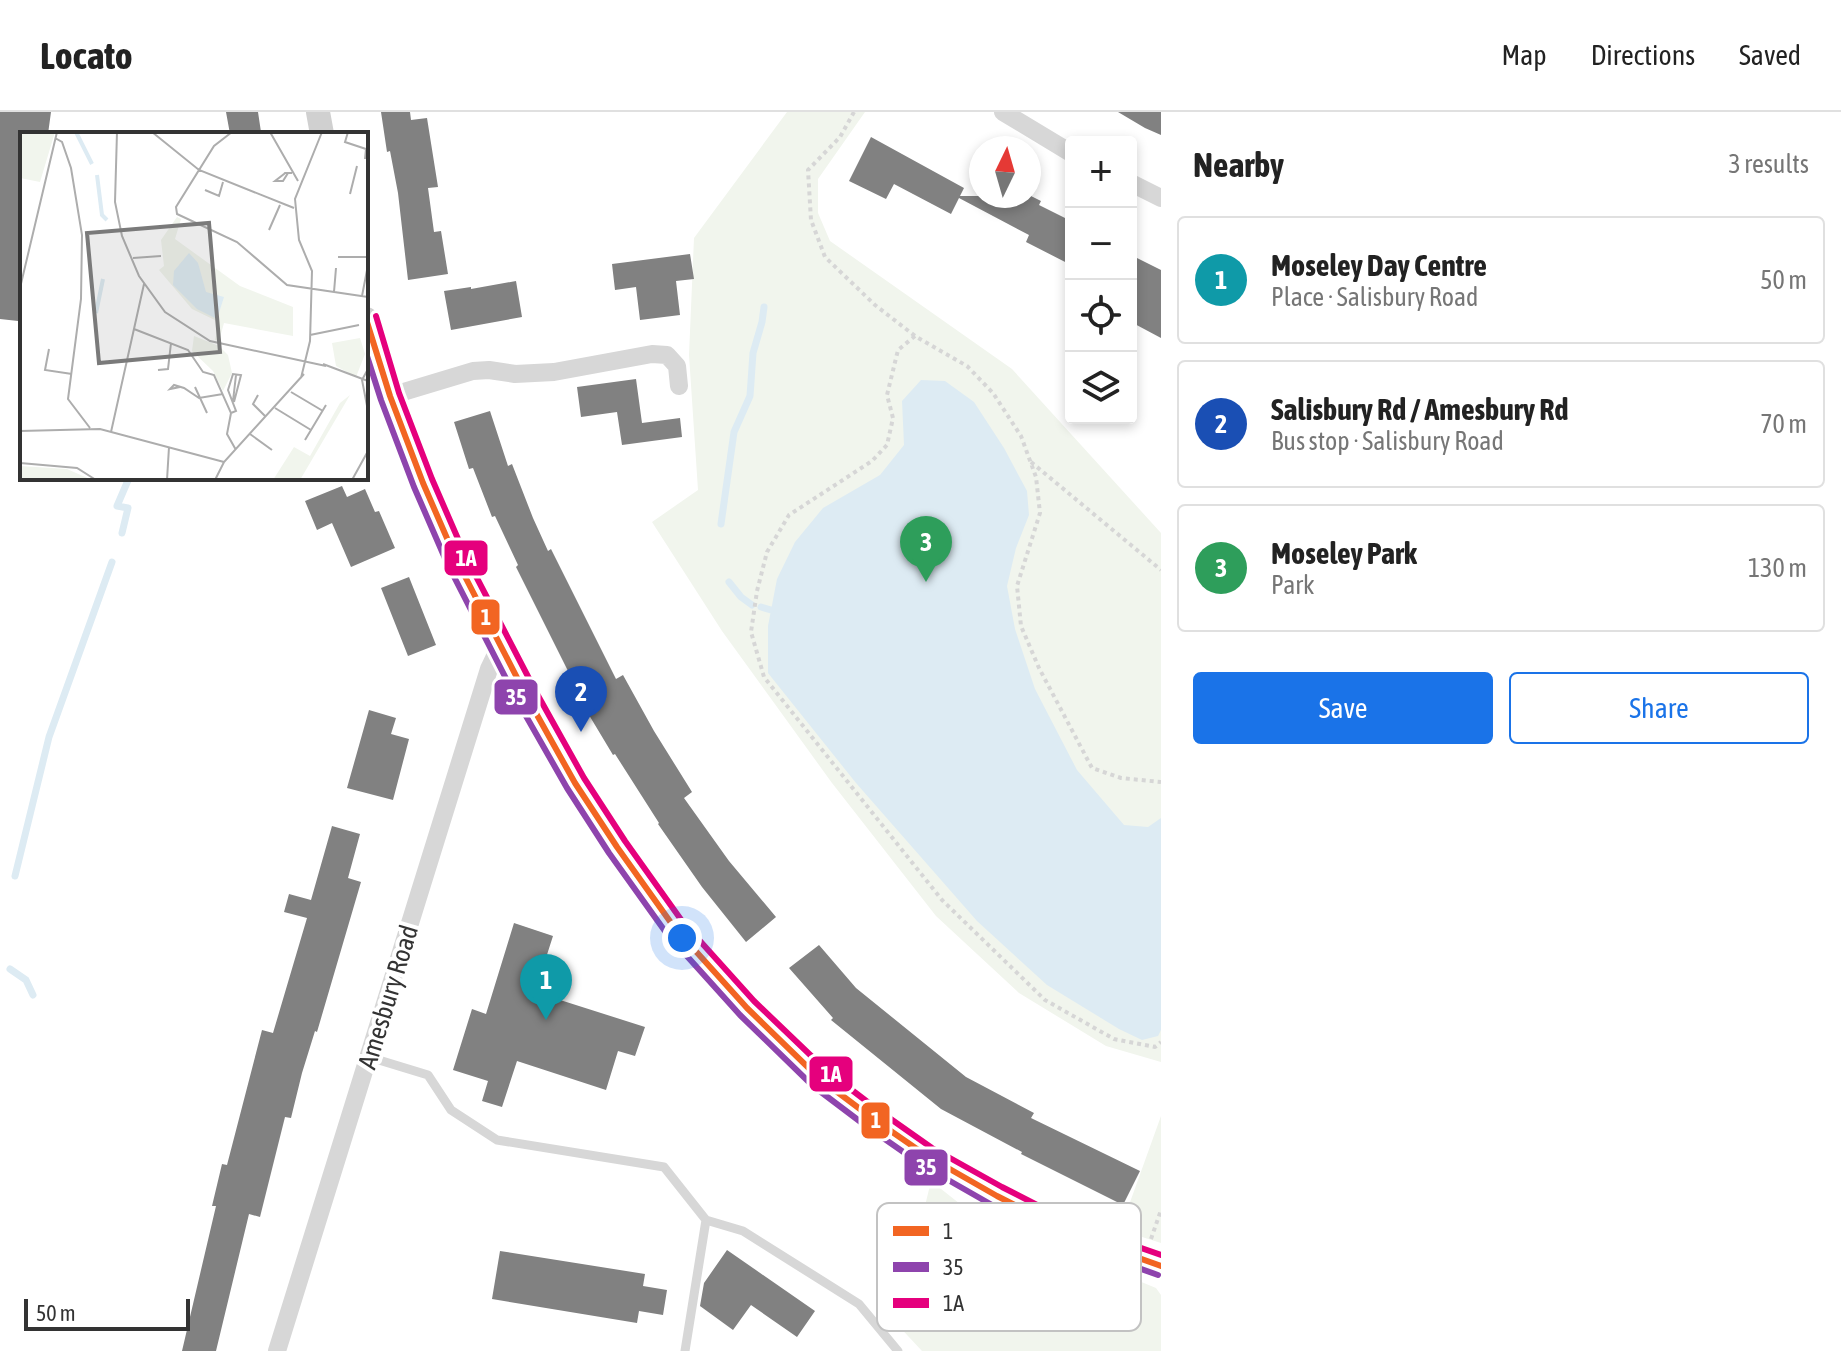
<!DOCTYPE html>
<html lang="en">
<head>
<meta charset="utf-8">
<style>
	:root { --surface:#fff; --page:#f2f2f2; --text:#222; --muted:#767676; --line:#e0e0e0; --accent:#1a73e8 }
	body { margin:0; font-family:"Asap Condensed",sans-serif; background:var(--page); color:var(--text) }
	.controls { position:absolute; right:24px; top:24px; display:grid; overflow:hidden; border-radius:8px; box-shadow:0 4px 12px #0003 }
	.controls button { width:72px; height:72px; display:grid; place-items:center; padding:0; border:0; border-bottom:2px solid var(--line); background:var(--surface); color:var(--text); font:40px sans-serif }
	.compass { position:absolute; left:969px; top:24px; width:72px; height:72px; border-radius:50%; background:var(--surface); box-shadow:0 4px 12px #0003; rotate:5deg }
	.scale { position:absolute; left:24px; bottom:20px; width:166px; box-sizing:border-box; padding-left:8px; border:4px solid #333; border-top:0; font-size:22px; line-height:28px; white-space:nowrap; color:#333; -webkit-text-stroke:6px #fff; paint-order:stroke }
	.you { position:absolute; left:682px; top:826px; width:28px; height:28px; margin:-20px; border:6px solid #fff; border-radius:50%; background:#1a73e8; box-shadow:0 0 0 12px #1a73e833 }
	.badge { display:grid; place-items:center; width:52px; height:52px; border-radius:50%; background:var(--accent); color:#fff; font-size:26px; font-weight:700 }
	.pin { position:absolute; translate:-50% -66px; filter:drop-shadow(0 2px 4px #0008) }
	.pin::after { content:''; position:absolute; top:42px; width:28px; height:24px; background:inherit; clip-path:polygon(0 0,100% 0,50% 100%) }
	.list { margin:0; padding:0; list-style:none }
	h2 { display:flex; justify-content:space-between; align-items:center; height:104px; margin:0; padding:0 32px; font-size:34px }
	h2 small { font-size:26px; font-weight:400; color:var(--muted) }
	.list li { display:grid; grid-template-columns:52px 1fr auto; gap:24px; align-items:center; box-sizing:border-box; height:128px; margin:0 16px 16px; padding:0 16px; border:2px solid var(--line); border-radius:8px }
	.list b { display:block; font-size:30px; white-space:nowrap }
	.list p { margin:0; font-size:26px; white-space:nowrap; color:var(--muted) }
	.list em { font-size:26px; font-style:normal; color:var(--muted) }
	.actions { display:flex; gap:16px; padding:24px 32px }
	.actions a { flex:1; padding:18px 0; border:2px solid var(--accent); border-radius:8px; text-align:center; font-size:28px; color:var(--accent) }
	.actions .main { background:var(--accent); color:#fff }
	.icon { flex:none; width:44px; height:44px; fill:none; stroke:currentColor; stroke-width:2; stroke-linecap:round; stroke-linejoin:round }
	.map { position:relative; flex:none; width:1161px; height:1239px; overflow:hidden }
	header { display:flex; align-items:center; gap:48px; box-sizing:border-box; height:112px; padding:0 40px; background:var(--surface); border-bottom:2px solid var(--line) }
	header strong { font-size:38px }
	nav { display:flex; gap:44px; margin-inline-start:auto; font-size:28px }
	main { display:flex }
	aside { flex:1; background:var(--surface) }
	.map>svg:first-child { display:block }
	.green { fill:#f1f5ed }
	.water { fill:#ddebf3 }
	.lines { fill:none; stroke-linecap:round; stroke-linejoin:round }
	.stream { stroke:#ddebf3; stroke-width:7 }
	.building { fill:#818181 }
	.path { stroke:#d6d6d6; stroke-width:4; stroke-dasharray:4 4; stroke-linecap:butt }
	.lane { stroke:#d7d7d7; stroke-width:9 }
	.street { stroke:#d7d7d7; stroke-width:18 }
	.secondary { stroke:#d0d0d0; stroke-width:24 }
	.bus-1-casing { stroke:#fff; stroke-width:12 }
	.bus-2-casing { stroke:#fff; stroke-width:12 }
	.bus-3-casing { stroke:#fff; stroke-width:12 }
	.bus-1 { stroke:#f26522; stroke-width:6 }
	.bus-2 { stroke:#8e44ad; stroke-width:6 }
	.bus-3 { stroke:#e5007d; stroke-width:6 }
	.labels { text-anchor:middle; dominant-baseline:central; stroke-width:8; stroke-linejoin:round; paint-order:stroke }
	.street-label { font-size:26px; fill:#333; stroke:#fff }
	.inset-river { fill:none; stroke:#ddebf3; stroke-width:4 }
	.inset-road { fill:none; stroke:#adadad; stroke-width:2 }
	.view { fill:#7a7a7a; fill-opacity:0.15; stroke:#7a7a7a; stroke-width:4 }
	.inset-edge { fill:none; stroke:#333; stroke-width:4 }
	.key { fill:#fff; stroke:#c2c2c2; stroke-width:2 }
	.key-label { font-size:22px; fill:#333 }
	.line-badge { stroke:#fff; stroke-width:3 }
	.badge-label { font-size:22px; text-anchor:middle; font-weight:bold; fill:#fff }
</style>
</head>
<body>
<header>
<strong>Locato</strong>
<nav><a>Map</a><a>Directions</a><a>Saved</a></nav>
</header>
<main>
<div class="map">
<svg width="1161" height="1239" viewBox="0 0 1161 1239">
	<rect width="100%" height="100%" fill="#fff"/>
	<path class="green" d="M 787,0 L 865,0 L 818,67 L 818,101 L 830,129 L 1012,257 L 1161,421 L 1161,950 L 1106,934 L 1019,881 L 936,804 L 832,671 L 722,519 L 652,410 L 698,378 L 689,243 L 694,126 Z
		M 1161,1004 L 1161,1131 L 1120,1118 Z
		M 931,1069 L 969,1099 L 1156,1176 L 1161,1183 L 1161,1239 L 922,1239 L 894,1209 L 903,1171 L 920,1132 L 924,1098 Z"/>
	<path class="water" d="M 921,268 L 945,269 L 974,290 L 1004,336 L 1027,379 L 1029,403 L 1016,436 L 1007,474 L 1015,517 L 1035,577 L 1077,658 L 1124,713 L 1148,715 L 1161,706 L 1161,918 L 1158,924 L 1142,928 L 1119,917 L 1047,873 L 977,809 L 856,671 L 768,561 L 768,514 L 777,467 L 795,430 L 823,396 L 880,363 L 904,333 L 902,289 Z"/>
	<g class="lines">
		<path class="stream" d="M 721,412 L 734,320 L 750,284 L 753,241 L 762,210 L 764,195
			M 122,421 L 128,396 L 117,394 L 129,366
			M 729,470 L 741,485 L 752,493
			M 761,495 L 771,498
			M 15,764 L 49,625 L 112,450
			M 10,857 L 26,868 L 33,883"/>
	</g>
	<path class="building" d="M 0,0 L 51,0 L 48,22 L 22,22 L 22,141 L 18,182 L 21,183 L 18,209 L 0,207 Z
		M 226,0 L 258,0 L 261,20 L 230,22 Z
		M 381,0 L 410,0 L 411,8 L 427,6 L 438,75 L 428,76 L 434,120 L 441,119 L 448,162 L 408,168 L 398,81 L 390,39 L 387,40 Z
		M 1118,0 L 1161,0 L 1161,23 L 1145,16 Z
		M 871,25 L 964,76 L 960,84 L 1031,84 L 1041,89 L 1039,93 L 1071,109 L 1071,153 L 1026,130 L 1029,123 L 959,86 L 951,102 L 894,72 L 886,87 L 849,69 Z
		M 690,142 L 694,167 L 676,169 L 680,203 L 640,208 L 636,175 L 615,178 L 612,152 Z
		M 1131,143 L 1161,158 L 1161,226 L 1131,210 Z
		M 516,169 L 522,205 L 451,218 L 444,179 L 471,175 L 471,177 Z
		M 636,267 L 642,311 L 680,306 L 682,325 L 622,333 L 617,300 L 581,305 L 577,275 Z
		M 490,299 L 508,354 L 512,352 L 533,406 L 548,439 L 551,437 L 616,567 L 623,563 L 654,619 L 692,680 L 684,686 L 729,749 L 776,805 L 746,830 L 702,775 L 658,712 L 659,711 L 615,642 L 613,643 L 580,588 L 582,587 L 516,455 L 518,453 L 495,404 L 492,405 L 473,356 L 469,357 L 454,310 Z
		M 342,374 L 347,385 L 365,377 L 375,400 L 379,399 L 395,436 L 351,455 L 332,411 L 317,418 L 305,389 Z
		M 409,465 L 436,533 L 408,544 L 381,476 Z
		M 369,598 L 396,606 L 391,622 L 409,627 L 393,688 L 347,676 Z
		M 332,714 L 360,722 L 348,766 L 361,770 L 317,920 L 315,919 L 302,961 L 291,1006 L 285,1005 L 260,1105 L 249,1102 L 216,1239 L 182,1239 L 216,1094 L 212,1094 L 222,1052 L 227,1053 L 262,918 L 273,921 L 307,806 L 284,800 L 289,782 L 311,788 Z
		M 514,811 L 553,824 L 535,880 L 645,915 L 635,944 L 618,939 L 606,978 L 517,949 L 502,995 L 482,989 L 488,969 L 453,958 L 472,897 L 486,902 Z
		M 819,833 L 856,876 L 966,965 L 1034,1001 L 1031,1006 L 1140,1059 L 1123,1093 L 1021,1042 L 1022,1040 L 941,997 L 831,908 L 833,906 L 789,856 Z
		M 727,1138 L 815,1199 L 797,1225 L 751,1193 L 733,1218 L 700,1194 L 704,1171 Z
		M 500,1139 L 645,1162 L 643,1174 L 667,1178 L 663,1203 L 639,1199 L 637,1211 L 492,1187 Z"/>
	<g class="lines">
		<path class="path" d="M 854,0 L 840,25 L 808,58 L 811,108 L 825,145 L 875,193 L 915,224 L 967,254 L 993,281 L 1021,324 L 1036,365 L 1040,401 L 1017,474 L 1021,514 L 1039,556 L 1092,656 L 1121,666 L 1161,670
			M 915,224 L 898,238 L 887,283 L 893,306 L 887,333 L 872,349 L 789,403 L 767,440 L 757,479 L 751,520 L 764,565 L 942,788 L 1045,888 L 1114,927 L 1155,935 L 1161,930
			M 1031,350 L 1161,458
			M 1151,1127 L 1161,1098"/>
		<path class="lane" d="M 369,945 L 428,963 L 451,998 L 497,1028 L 664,1055 L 706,1108 L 743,1119 L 859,1192 L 898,1239
			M 685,1239 L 706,1108"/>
		<path class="street" d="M 1003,0 L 1071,41
			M 1131,71 L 1161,86
			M 390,284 L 473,259 L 489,258 L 515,262 L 554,260 L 652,242 L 667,243 L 677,254 L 679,274
			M 277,1239 L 489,557 L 501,532"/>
		<path class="secondary" d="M 318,0 L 322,22
			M 366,207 L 390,284 L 423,371 L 456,447 L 527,585 L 575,671 L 617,735 L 674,815 L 747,896 L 820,967 L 872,1006 L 927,1044 L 997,1084 L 1074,1123 L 1161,1154"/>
		<g class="bus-1-casing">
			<path id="bus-1" d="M 366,207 L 390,284 L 423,371 L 456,447 L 527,585 L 575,671 L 617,735 L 674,815 L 747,896 L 820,967 L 872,1006 L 927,1044 L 997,1084 L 1074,1123 L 1161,1154"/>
		</g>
		<g class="bus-2-casing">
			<path id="bus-2" d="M 366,241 L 381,288 L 414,375 L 447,451 L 518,590 L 567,676 L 609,741 L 667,822 L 740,903 L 813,974 L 866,1014 L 922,1053 L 992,1093 L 1071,1132 L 1158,1163"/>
		</g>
		<g class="bus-3-casing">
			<path id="bus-3" d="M 376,204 L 399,281 L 432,367 L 465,443 L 536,580 L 584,666 L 625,729 L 682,809 L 754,889 L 827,959 L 878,998 L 932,1036 L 1002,1075 L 1078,1114 L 1161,1143"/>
		</g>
		<use href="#bus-1" class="bus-1"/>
		<use href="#bus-2" class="bus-2"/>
		<use href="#bus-3" class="bus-3"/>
	</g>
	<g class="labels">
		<g class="street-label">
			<text transform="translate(388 885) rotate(-73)">Amesbury Road</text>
		</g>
	</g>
	<g transform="translate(20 20)">
		<rect width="348" height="348" fill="#fff"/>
		<path d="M 0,0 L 35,0 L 20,50 L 0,46 ZM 157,85 L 161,87 L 155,107 L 220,154 L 273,175 L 273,204 L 204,191 L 199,209 L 195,208 L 199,190 L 172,177 L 139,138 L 144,134 L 141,108 ZM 174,204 L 199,214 L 208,223 L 212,241 L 203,259 L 193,239 L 172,219 ZM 340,206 L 345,222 L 336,245 L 316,234 L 312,211 ZM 330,263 L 280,348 L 253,348 L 274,315 L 290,324 L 320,271 ZM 0,334 L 47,337 L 72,348 L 0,348 Z" fill="#f1f5ed"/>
		<path d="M 169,121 L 178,131 L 186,160 L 204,165 L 197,187 L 177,177 L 153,153 L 154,139 Z" fill="#ddebf3"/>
		<path class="inset-river" d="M 56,0 L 72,32M 77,43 L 82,83 L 87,88M 76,181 L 83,147"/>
		<path class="inset-road" d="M 97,0 L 95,70 L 102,104 L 119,144 L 145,180 L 190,209 L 306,234M 132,0 L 179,38 L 274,76M 212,0 L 194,14 L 156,75 L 157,82 L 217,110 L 267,153 L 348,165M 250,0 L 278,49M 328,0 L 325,10 L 346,17 L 345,27M 35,6 L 42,10 L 51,36 L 62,103 L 61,167 L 48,267 L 70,296M 268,41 L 263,49 L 255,49 L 264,42 L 265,41 L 272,41M 185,58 L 199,64 L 203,50M 330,62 L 337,34M 249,98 L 260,73M 318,125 L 348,125M 113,126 L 141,124M 0,156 L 37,0M 314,160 L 316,136M 342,164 L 348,133M 114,197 L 168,218 L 183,240 L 194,243 L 211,281 L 207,302 L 216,318M 290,203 L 339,193M 29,217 L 25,238 L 52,242M 303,232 L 348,249M 348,237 L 342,248 L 348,279M 138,238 L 148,237 L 151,211M 281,246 L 290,209 L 292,139 L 279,108 L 275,67 L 302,0M 160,255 L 150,257 L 154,253 L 164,256 L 179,266 L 203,262M 175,255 L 187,281M 271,260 L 303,279M 238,263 L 233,272 L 245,284M 213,269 L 216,243M 255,276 L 291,298M 211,281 L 216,279 L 208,258 L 213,242 L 221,243 L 214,270M 0,299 L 80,297 L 204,330M 91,300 L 124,152M 230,302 L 252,318M 285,308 L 306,273M 0,331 L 57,336 L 76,348M 147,348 L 149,315M 195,348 L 204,330 L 284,242M 332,348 L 348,319"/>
		<path class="view" d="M 189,91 L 200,220 L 79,231 L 67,101 Z"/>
		<rect width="348" height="348" class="inset-edge"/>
	</g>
	<rect x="877" y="1091" width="264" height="128" rx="12" class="key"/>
	<rect x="893" y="1114" width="36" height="10" fill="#f26522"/>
	<rect x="893" y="1150" width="36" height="10" fill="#8e44ad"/>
	<rect x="893" y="1186" width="36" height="10" fill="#e5007d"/>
	<g class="key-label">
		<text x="943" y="1127">1</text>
		<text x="943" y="1163">35</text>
		<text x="943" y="1199">1A</text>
	</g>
	<g class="line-badge">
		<rect x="443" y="427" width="46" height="38" rx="8" fill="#e5007d"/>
		<rect x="470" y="486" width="31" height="38" rx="8" fill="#f26522"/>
		<rect x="493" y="566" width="46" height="38" rx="8" fill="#8e44ad"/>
		<rect x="808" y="943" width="46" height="38" rx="8" fill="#e5007d"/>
		<rect x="860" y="989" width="31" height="39" rx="8" fill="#f26522"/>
		<rect x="903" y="1036" width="46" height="39" rx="8" fill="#8e44ad"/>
	</g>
	<g class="badge-label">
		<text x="466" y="454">1A</text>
		<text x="486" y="513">1</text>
		<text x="516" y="593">35</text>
		<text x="831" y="970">1A</text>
		<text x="876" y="1016">1</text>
		<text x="926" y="1063">35</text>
	</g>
</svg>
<div class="controls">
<button>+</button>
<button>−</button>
<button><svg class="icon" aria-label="locate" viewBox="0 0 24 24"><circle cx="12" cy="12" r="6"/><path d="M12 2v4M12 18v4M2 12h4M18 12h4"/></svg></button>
<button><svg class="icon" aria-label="layers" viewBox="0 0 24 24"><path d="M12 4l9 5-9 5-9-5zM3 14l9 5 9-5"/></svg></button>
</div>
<svg class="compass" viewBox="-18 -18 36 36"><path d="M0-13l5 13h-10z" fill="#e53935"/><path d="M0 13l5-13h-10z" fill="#767676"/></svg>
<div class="scale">50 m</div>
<div class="you"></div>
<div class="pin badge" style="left:546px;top:908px;background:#0f9aa8">1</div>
<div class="pin badge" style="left:581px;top:620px;background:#1a4fb4">2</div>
<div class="pin badge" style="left:926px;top:470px;background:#2e9e5b">3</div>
</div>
<aside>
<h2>Nearby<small>3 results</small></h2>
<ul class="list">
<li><span class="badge" style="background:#0f9aa8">1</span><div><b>Moseley Day Centre</b><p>Place · Salisbury Road</p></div><em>50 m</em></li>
<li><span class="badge" style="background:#1a4fb4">2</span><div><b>Salisbury Rd / Amesbury Rd</b><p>Bus stop · Salisbury Road</p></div><em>70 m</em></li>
<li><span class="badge" style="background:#2e9e5b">3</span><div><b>Moseley Park</b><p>Park</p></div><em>130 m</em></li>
</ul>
<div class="actions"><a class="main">Save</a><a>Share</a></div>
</aside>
</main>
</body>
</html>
